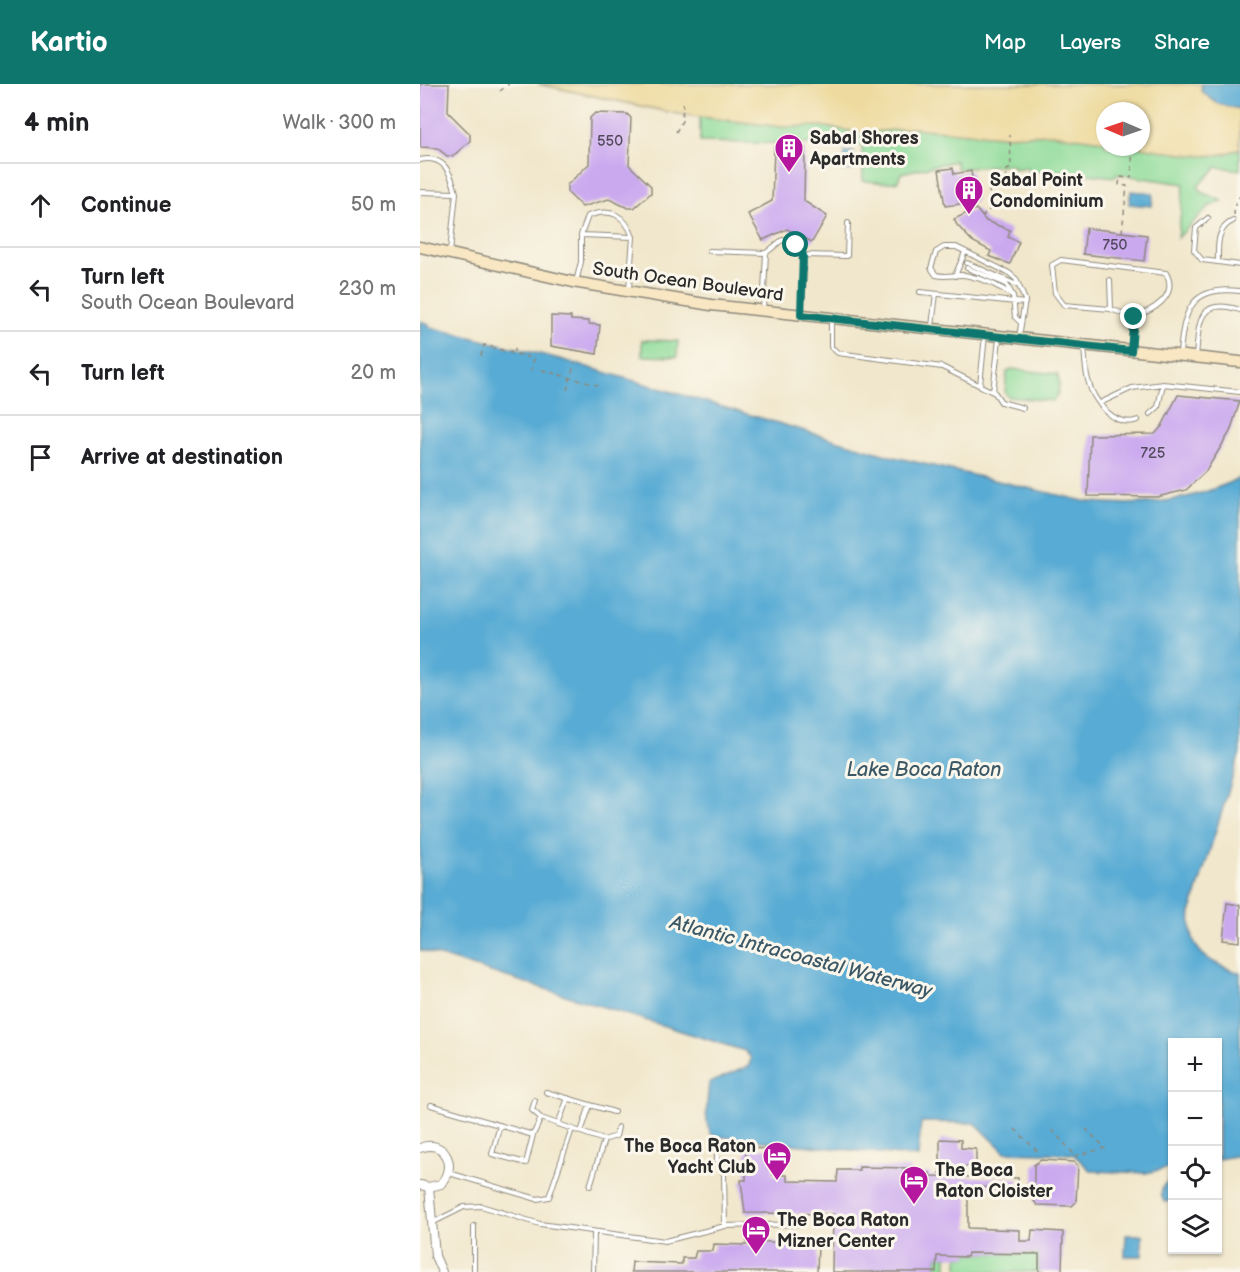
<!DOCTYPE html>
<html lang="en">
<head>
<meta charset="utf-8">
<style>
	:root { --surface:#fff; --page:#f6f6f6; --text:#202124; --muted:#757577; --line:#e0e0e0; --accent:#0f766e }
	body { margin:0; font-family:"Balsamiq Sans",sans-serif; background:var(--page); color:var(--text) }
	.controls { position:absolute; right:18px; bottom:18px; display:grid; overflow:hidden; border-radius:0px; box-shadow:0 2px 4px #0004 }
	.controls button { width:54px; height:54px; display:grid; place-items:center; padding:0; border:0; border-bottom:2px solid var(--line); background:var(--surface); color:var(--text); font:30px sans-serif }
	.compass { position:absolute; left:676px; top:18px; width:54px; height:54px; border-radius:50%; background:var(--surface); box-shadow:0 2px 4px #0004; rotate:272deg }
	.stop { position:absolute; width:18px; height:18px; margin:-14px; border:4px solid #0f766e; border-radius:50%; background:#fff }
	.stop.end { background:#0f766e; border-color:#fff; box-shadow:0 2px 6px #0008 }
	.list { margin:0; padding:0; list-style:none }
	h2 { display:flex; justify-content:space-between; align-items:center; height:78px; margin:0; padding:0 24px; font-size:26px }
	h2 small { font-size:20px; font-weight:400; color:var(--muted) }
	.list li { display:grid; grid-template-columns:39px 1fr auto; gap:18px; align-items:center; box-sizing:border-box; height:84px; padding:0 24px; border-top:2px solid var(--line) }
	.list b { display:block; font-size:22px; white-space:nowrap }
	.list p { margin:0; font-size:20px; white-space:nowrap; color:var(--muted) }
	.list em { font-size:20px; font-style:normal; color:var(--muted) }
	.icon { flex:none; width:33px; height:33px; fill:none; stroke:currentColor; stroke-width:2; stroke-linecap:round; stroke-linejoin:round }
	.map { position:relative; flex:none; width:820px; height:1188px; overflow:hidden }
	header { display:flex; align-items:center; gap:36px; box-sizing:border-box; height:84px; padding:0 30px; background:var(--accent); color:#fff }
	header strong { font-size:28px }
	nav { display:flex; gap:33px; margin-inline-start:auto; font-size:21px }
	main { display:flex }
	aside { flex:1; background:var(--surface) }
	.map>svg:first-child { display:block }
	.green { fill:#8edb99; stroke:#5c8362; stroke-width:1.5 }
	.sand { fill:#eeda9e; stroke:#8c8264; stroke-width:1.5 }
	.water { fill:#59abd4; stroke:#426b80; stroke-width:1.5 }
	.building { fill:#caa9ef }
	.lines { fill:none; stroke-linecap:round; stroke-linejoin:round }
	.lane-casing { stroke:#8e897c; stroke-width:6 }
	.street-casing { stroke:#8e897c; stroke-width:10 }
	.secondary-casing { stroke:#8e897c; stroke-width:13 }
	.path { stroke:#8e897c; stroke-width:1.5; stroke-dasharray:4.5 4.5; stroke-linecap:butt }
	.lane { stroke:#fff; stroke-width:4 }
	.street { stroke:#fff; stroke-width:8 }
	.secondary { stroke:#f9e7c3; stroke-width:10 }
	.route { stroke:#0f766e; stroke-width:8 }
	.labels { text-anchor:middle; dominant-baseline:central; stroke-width:6; stroke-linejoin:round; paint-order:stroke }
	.number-label { font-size:15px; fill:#534a5c }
	.poi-label { font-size:18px; font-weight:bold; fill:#2b2b2b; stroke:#fbf7ec; text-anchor:start }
	.street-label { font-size:18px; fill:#2b2b2b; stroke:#fbf7ec }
	.water-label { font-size:20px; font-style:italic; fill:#3b5866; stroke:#fbf7ec }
</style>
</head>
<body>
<header>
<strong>Kartio</strong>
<nav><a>Map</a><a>Layers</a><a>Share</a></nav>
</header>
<main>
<aside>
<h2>4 min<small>Walk · 300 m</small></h2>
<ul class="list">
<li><svg class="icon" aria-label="ahead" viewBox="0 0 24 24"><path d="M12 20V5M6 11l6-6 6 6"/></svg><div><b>Continue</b></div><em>50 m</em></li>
<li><svg class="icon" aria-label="left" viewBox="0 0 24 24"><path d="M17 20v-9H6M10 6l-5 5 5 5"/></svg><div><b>Turn left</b><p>South Ocean Boulevard</p></div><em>230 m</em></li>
<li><svg class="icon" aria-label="left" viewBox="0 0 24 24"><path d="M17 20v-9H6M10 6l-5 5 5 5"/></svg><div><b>Turn left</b></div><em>20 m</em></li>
<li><svg class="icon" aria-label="arrive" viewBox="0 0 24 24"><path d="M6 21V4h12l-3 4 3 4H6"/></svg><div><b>Arrive at destination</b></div></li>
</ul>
</aside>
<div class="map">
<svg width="820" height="1188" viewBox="0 0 820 1188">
	<rect width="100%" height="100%" fill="#fbf7ec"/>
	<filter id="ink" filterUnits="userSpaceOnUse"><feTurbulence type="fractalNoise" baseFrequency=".0167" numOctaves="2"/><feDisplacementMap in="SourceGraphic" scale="12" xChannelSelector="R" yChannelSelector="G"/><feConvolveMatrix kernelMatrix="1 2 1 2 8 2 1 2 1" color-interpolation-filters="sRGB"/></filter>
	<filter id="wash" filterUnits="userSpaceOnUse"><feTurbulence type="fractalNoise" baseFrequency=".008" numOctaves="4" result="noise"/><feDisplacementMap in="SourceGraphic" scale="24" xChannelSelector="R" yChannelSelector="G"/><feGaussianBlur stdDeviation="1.35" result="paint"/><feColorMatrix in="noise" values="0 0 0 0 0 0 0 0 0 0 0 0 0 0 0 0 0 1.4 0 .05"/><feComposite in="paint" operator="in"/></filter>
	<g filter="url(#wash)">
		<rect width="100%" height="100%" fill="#f1e7cc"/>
		<path class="green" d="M 280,33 L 362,43 L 400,42 L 443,49 L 492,44 L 582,52 L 631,50 L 685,57 L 685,63 C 698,63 710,62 723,63 C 754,66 791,80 820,64 L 820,86 L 797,83 L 778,102 L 783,109 L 802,117 L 788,123 L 758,154 L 764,100 L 696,90 L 695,93 L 631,86 L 609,89 L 608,83 L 593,85 L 592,80 L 537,85 L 535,77 L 481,89 L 478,97 C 465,101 457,97 443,97 L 442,61 L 280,58 Z
			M 222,256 L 258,257 L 257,273 L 222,272 Z
			M 591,285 L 637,290 C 641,298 639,311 633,317 L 589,313 L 585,309 L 587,288 Z
			M 548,1169 L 619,1170 L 619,1188 L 538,1188 L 538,1173 L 547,1172 Z
			M 517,1172 L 527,1172 L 527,1188 L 516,1188 Z"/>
		<path class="sand" d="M 118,0 L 782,0 L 781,7 L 798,20 L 820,25 L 820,64 C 791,80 751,67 720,63 L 721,27 L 685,27 L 685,57 L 631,50 L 582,52 L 492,44 L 443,49 L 400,42 L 362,43 L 258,30 Z"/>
		<path class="water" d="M 782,0 L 820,0 L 820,25 L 798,20 L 781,7 Z
			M 425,68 L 434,68 L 433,86 L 415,86 L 415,77 L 424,77 Z
			M 711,107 L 733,109 L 732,122 L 709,120 Z
			M 0,237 L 9,240 L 9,243 L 140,275 L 470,372 L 664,417 C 718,424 771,418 820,394 L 820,669 L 771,827 C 767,867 786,878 820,889 L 820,1071 L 798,1075 L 798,958 L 752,958 L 752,1083 L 726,1089 L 671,1087 L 653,1070 L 585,1068 L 555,1039 L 501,1038 L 498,1073 L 293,1052 C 282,1040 288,1014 289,999 L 329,982 L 331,974 L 325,967 L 0,866 Z
			M 752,1094 L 752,1117 L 744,1118 L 741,1110 L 743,1102 Z
			M 706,1151 L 722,1151 L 722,1172 L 705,1172 Z"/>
		<g id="blocks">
			<path class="building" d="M 0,0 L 29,0 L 28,28 L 50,50 L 50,57 L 33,72 L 27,72 L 17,64 L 0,63 Z
				M 175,29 L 207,30 L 211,34 L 209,81 L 231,102 L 231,109 L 214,124 L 208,124 L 189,115 L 162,123 L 147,108 L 147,101 L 169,80 L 170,34 Z
				M 354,64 L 385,64 L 384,117 L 407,132 L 392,158 L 367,145 L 343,156 L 328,130 L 352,117 Z
				M 533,84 L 534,90 L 551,87 L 556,118 L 525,122 L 519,86 Z
				M 556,125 L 566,137 L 590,146 L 588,153 L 599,158 L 590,180 L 569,172 L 571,167 L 552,157 L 537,141 L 534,135 Z
				M 666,144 L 727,151 L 724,177 L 663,170 Z
				M 131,232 L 151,233 L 151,236 L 169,237 L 169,240 L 180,241 L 177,270 L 131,262 Z
				M 758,311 L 820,317 L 810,348 L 786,387 L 766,406 L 737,413 L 668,412 L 670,351 L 735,350 L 742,342 Z
				M 807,819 L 820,821 L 820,858 L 803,856 Z
				M 520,1055 L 541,1056 L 541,1064 L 556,1065 L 556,1080 L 520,1089 Z
				M 326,1064 L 353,1065 L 353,1091 L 367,1091 L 367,1097 L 417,1098 L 418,1086 L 439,1086 L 439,1083 L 490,1084 L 491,1089 L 510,1089 L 510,1092 L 598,1094 L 598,1104 L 548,1103 L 548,1144 L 600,1146 L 600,1157 L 611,1157 L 612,1146 L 643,1148 L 642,1188 L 619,1188 L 619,1170 L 548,1169 L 547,1173 L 517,1172 L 516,1188 L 412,1188 L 413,1130 L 325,1129 L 321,1096 L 326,1096 Z
				M 621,1076 L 654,1078 L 658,1082 L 656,1118 L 652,1122 L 617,1121 L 614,1117 L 614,1081 Z
				M 327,1157 L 398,1160 L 397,1188 L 211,1188 L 212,1178 L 262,1180 L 262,1174 L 274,1174 L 276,1167 L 293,1167 L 294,1160 L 327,1161 Z"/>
		</g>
	</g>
	<g filter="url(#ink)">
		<use href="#blocks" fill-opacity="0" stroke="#8e897c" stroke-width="1.5"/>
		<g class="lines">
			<g class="lane-casing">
				<path id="lane" d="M 0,76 C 24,70 31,89 36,109
					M 0,108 L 36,109 L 30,168
					M 788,134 L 776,144 L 774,166 L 782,176 L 798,178
					M 813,137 C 796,144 798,163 798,178 L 820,181
					M 161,151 L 168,132 C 191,123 205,131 213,153
					M 289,167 L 346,169
					M 383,171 L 427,172 L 428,139
					M 547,179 L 597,201
					M 547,184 L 586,200 L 593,212
					M 535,192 L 545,168
					M 690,196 L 691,225
					M 156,198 L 161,178 L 161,151 L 213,153 L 209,205
					M 500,208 L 605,219
					M 343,226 L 346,169 L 362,156 C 393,159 382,205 381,228
					M 411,235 L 411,263 L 418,269 L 522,283 L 575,309 L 581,318 L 603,324
					M 512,242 L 516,210
					M 599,253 L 605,216 L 596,195 L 589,189 L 536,163 L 524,163 L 516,168 L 511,184 L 516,191 C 528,194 538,189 549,192 C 564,195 581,203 593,212 L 595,233 L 600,238
					M 664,262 C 665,273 665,286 668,296 C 673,317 695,345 718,336
					M 711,266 L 713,233 L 690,225 L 644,221 L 635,209 L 632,181 L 641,176 L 746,189 C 759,213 732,227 713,233
					M 760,269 C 764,227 770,201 820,207
					M 776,273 C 779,240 777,212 820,226
					M 560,301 L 565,251
					M 573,308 L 579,255
					M 680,319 L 712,304 L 743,300 L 820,308
					M 730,330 L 738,323 L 743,300
					M 126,1008 L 194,1028
					M 115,1016 L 112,1026 L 121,1034 L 184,1056 L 196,1052 L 198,1043
					M 11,1021 L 113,1051 L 106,1079 L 72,1070 L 80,1041
					M 138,1040 L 148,1014
					M 161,1048 L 170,1021
					M 113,1051 L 121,1034
					M 297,1066 L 297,1080 L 304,1090 L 305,1142
					M 29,1089 L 117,1115 L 129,1113 L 152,1045
					M 170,1102 L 184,1056
					M 12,1139 L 44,1123 L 61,1122 L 120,1140 L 245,1157 L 305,1142 L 381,1140
					M 54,1142 L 54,1188
					M 173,1188 L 174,1149"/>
			</g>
			<g class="street-casing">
				<path id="street" d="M 0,1064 C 24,1054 39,1082 21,1100 L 9,1103 L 0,1101
					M 9,1103 L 15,1172 L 22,1188"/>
			</g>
			<g class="secondary-casing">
				<path id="secondary" d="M 0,163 L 153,198 L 291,221 L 820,278"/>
			</g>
			<path class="path" d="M 80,7 L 89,0
				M 256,48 L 262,37 L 263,19
				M 399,59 L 400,42
				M 814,131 L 815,120 L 820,112
				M 562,133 L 570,125 L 569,100 L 586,96 L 587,86 L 591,84 L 590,51
				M 702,148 L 707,102 L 699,101 L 700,93 L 711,94 L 713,63
				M 94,268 L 96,263
				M 61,272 L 64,261 L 114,275 L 111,287
				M 122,286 L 180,302
				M 147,306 L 155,278
				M 595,1045 L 619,1069
				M 632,1046 L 654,1070
				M 655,1072 L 685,1064 L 666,1045"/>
			<use href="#lane" class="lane"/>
			<use href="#street" class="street"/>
			<use href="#secondary" class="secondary"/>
		</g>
	</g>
	<g class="lines" filter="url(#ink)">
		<path class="route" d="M 376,161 L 383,171 L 381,231 L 711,267 L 714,233"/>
	</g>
	<defs>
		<g id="building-pin" transform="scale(1.5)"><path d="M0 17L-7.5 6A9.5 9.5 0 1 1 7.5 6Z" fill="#b5179e" stroke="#fbf7ec"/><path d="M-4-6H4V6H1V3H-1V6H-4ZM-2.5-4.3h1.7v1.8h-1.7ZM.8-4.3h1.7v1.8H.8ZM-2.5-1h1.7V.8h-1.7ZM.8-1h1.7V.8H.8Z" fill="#fff"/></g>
		<g id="hotel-pin" transform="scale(1.5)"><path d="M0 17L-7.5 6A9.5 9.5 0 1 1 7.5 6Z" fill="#b5179e" stroke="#fbf7ec"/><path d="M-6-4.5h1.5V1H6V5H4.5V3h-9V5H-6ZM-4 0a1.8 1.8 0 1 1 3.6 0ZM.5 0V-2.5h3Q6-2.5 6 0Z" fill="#fff"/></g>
	</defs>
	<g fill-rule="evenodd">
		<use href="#building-pin" x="369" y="64"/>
		<use href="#building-pin" x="549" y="106"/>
		<use href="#hotel-pin" x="357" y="1072"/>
		<use href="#hotel-pin" x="494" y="1096"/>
		<use href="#hotel-pin" x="336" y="1146"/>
	</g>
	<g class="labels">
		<g class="number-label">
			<text x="190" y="57">550</text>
			<text x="695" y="161">750</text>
			<text x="733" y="369">725</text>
		</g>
		<g class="poi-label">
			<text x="390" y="54">Sabal Shores<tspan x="390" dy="21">Apartments</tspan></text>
			<text x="570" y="96">Sabal Point<tspan x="570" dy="21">Condominium</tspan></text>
			<text x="336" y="1062" text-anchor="end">The Boca Raton<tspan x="336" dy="21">Yacht Club</tspan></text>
			<text x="515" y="1086">The Boca<tspan x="515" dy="21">Raton Cloister</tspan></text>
			<text x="357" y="1136">The Boca Raton<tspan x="357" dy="21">Mizner Center</tspan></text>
		</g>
		<g class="street-label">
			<text transform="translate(268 198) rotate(8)">South Ocean Boulevard</text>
		</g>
		<g class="water-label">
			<text x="504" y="686">Lake Boca Raton</text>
			<text transform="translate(381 873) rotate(15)">Atlantic Intracoastal Waterway</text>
		</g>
	</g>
</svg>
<div class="controls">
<button>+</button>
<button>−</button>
<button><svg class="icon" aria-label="locate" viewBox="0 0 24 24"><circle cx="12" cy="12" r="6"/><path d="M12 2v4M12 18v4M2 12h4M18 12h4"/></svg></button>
<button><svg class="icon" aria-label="layers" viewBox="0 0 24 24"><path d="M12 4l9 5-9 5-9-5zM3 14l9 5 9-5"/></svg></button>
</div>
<svg class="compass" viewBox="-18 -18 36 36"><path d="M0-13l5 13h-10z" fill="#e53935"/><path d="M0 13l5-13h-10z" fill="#757577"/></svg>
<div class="stop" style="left:376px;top:161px"></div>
<div class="stop end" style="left:714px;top:233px"></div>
</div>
</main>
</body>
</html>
